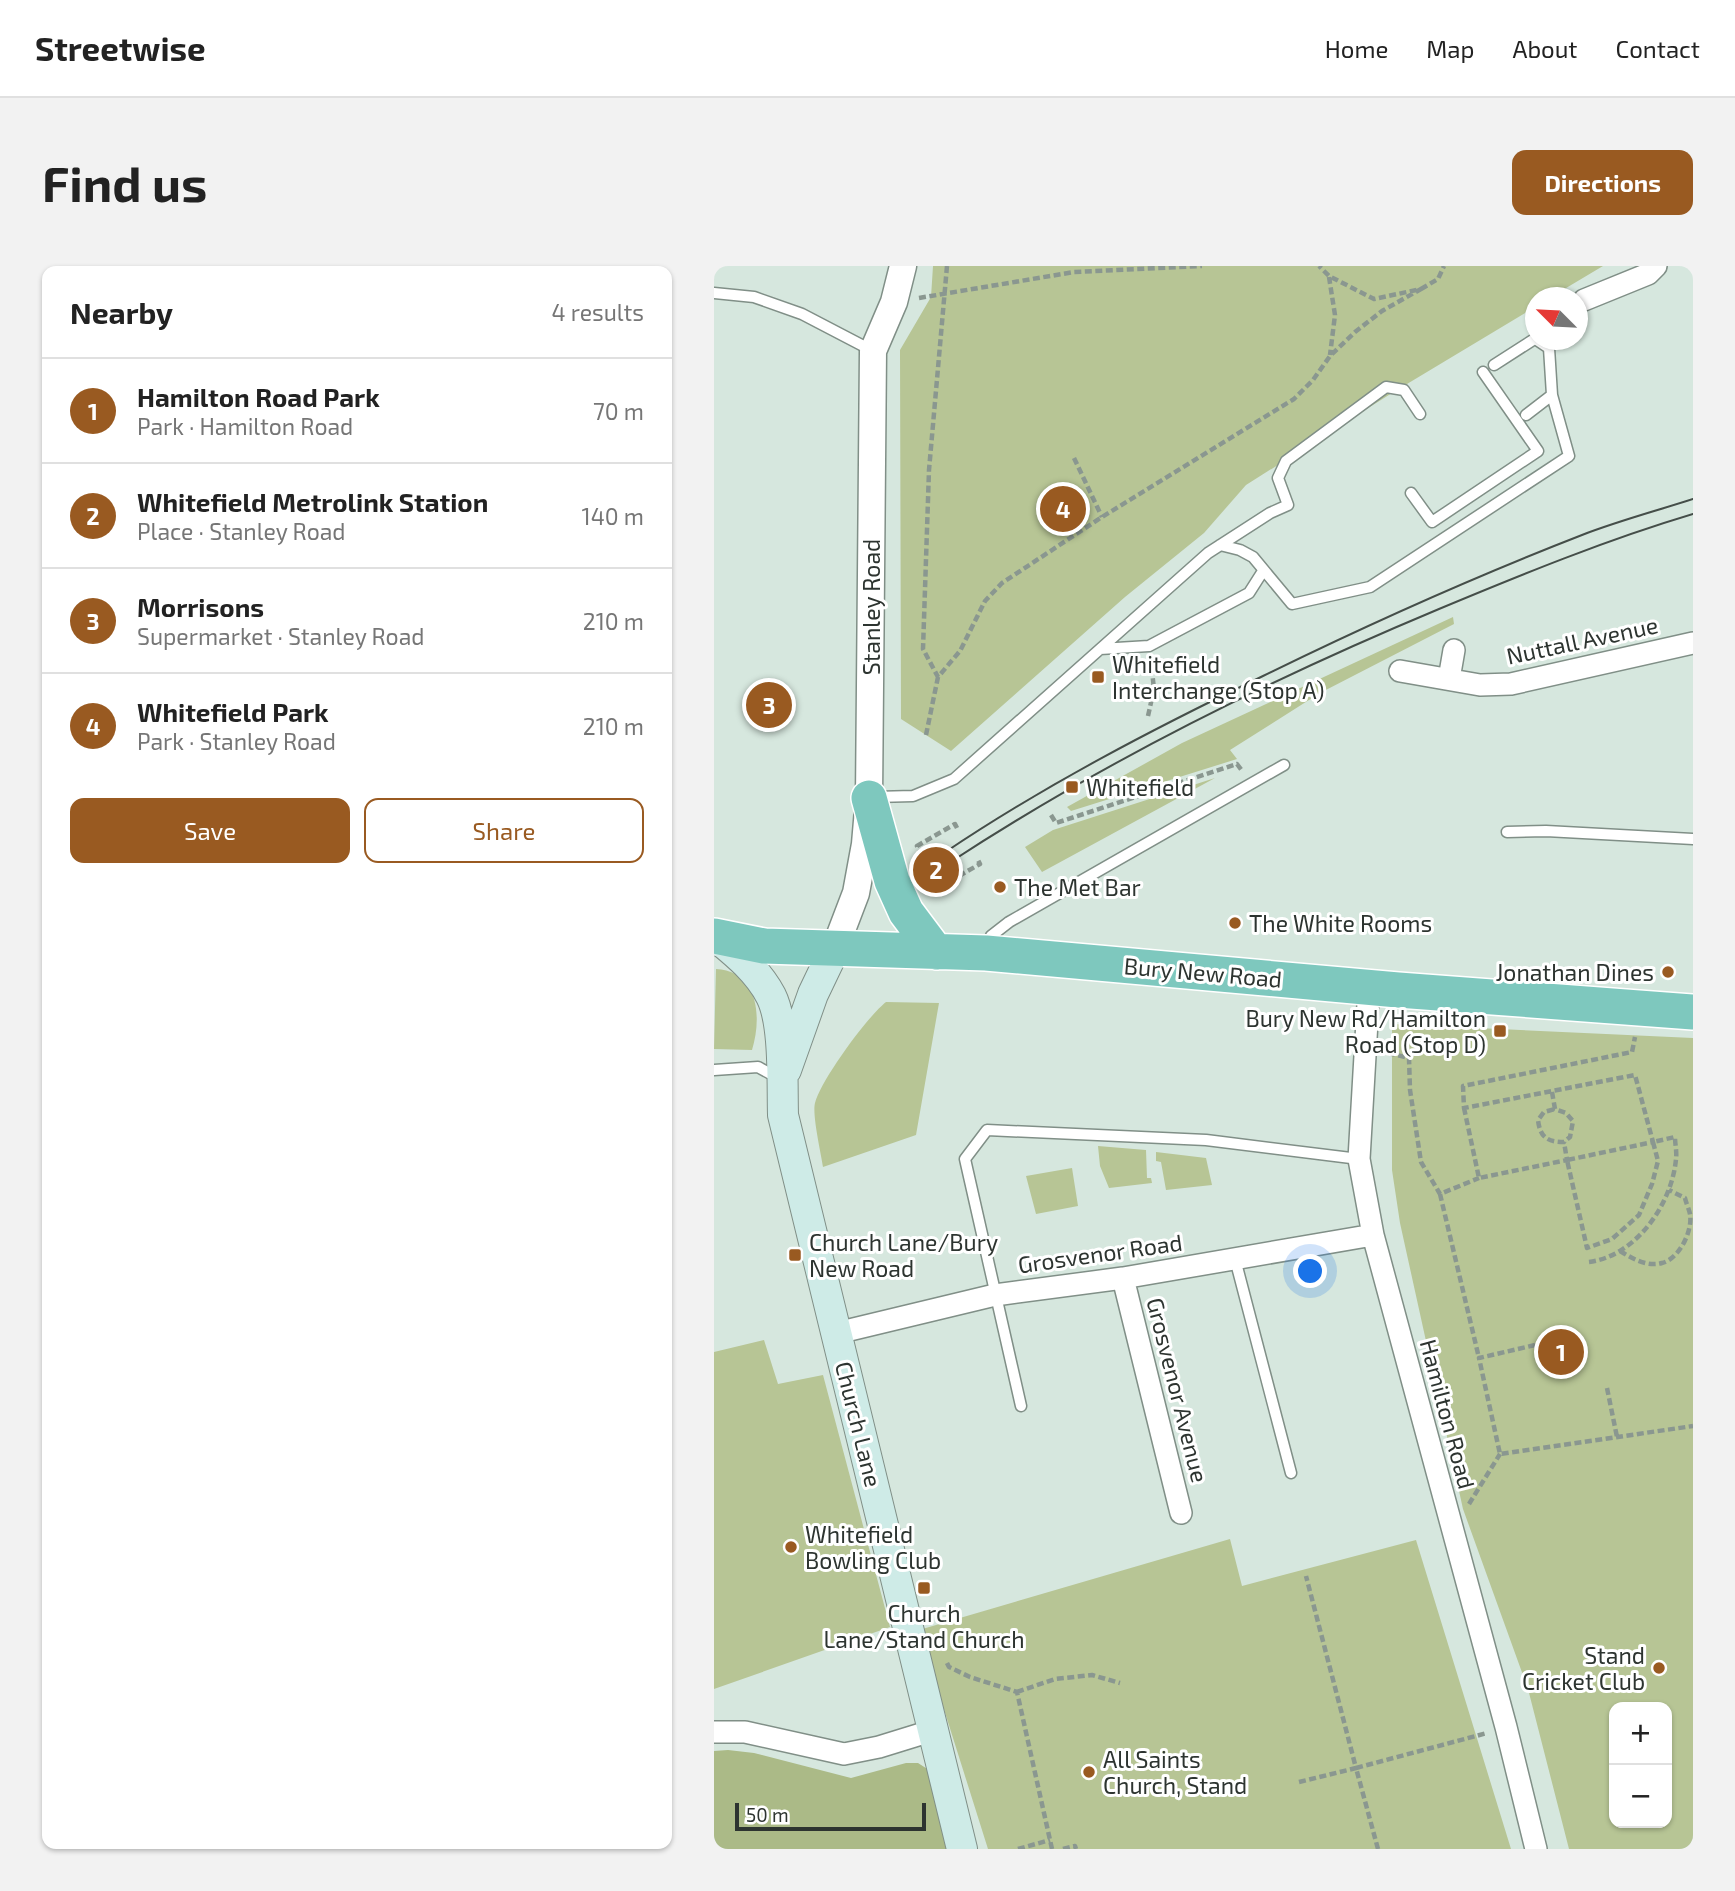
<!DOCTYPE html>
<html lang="en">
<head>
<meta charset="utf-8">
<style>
	:root { --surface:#fff; --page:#f2f2f2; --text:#222; --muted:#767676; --line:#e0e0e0; --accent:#995a21 }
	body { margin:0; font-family:"Exo 2",sans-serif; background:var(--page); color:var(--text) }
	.controls { position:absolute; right:21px; bottom:21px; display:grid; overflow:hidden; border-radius:14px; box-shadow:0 2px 5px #0004 }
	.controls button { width:63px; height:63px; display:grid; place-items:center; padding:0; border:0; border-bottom:2px solid var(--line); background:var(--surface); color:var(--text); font:35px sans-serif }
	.compass { position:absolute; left:811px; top:21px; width:63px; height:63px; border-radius:50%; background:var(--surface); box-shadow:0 2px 5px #0004; rotate:294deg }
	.scale { position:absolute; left:21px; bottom:18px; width:191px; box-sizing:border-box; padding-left:7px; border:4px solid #2d3430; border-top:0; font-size:19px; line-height:24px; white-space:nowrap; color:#2d3430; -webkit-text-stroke:5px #fff; paint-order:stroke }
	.you { position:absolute; left:597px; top:1006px; width:24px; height:24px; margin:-18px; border:5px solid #fff; border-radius:50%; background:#1a73e8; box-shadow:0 0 0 10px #1a73e833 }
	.badge { display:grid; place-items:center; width:46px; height:46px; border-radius:50%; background:var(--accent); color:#fff; font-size:23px; font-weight:700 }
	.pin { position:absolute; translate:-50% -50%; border:4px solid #fff; box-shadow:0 2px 7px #0006 }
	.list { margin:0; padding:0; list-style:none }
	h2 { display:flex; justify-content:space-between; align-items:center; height:91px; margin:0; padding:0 28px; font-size:30px }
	h2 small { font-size:23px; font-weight:400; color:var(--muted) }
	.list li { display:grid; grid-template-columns:46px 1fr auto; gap:21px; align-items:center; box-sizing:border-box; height:105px; padding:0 28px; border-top:2px solid var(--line) }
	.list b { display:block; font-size:26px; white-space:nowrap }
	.list p { margin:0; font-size:23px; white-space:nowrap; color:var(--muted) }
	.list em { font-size:23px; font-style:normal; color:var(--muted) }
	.actions { display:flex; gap:14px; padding:21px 28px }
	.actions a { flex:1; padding:16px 0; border:2px solid var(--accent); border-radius:14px; text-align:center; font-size:24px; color:var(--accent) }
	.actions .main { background:var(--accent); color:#fff }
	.map { position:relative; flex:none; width:979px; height:1583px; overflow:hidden; border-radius:14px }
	header { display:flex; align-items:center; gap:42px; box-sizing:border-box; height:98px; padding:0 35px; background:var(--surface); border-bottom:2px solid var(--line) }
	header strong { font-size:33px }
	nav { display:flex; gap:38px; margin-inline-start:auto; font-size:24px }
	.intro { display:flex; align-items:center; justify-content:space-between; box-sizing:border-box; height:168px; padding:0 42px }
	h1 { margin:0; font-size:49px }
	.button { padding:18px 32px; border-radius:14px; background:var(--accent); color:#fff; font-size:24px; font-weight:700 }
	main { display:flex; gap:42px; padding:0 42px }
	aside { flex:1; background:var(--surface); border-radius:14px; box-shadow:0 2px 5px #0004 }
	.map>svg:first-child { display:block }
	.green { fill:#b7c595; fill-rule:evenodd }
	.forest { fill:#abba87 }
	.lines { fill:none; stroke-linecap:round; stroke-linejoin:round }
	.service-casing { stroke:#808f87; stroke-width:13 }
	.minor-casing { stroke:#808f87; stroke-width:24 }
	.tertiary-casing { stroke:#808f87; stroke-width:29 }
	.secondary-casing { stroke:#808f87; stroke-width:32 }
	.trunk-casing { stroke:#fff; stroke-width:38 }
	.path { stroke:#8a9790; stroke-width:4.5; stroke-dasharray:7 3.5; stroke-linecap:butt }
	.service { stroke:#fff; stroke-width:10 }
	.minor { stroke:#fff; stroke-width:21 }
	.tertiary { stroke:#fff; stroke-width:26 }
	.secondary { stroke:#ceebe7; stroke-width:30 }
	.trunk { stroke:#7ec8be; stroke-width:35 }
	.tram { stroke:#454e49; stroke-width:2 }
	.poi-dot { fill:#995a21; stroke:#fff; stroke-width:2.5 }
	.labels { text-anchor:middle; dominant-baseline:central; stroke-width:6; stroke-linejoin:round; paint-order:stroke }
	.street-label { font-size:23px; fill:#2d3430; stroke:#fff }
	.poi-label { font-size:23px; fill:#2d3430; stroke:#fff; text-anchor:start }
</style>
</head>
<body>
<header>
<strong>Streetwise</strong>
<nav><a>Home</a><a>Map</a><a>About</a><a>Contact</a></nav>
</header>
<div class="intro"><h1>Find us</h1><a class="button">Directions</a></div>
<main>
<aside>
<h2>Nearby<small>4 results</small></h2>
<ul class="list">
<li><span class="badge">1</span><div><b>Hamilton Road Park</b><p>Park · Hamilton Road</p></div><em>70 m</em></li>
<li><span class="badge">2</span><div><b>Whitefield Metrolink Station</b><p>Place · Stanley Road</p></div><em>140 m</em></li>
<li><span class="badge">3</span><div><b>Morrisons</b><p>Supermarket · Stanley Road</p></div><em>210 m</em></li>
<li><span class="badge">4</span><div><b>Whitefield Park</b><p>Park · Stanley Road</p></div><em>210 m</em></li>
</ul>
<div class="actions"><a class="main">Save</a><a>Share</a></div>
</aside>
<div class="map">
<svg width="979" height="1583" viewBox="0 0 979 1583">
	<rect width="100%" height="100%" fill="#d6e7de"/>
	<path class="green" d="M 219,0 L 889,0 L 837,31 L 822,32 L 821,41 L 678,127 L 532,219 L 490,267 L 411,331 L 237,485 L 187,453 L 186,84 L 217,31 Z
		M 739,351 L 740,358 L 606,427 L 516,484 L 523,493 L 357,545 L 353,541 L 468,477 Z
		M 501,512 L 328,606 L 311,581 L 339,564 Z
		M 2,703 C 45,705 48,752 38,784 L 0,783 Z
		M 172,736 L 225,737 L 202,869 L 109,901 C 107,887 98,849 101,837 C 107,814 153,751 172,736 Z
		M 678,758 L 979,772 L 979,1583 L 855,1583 L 814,1423 L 749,1243 L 686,957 L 678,904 ZM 900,1441 L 953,1441 L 953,1557 L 900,1557 Z
		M 384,880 L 432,884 L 433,912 L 437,912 L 438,917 L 395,922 L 386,900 Z
		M 442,886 L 492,892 L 498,919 L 452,924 L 447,896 L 442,895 Z
		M 358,902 L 364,940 L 322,948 L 312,910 Z
		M 50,1074 L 64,1118 L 109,1109 L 176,1361 L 0,1423 L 0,1086 Z
		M 516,1273 L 528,1320 L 702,1274 L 797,1583 L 274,1583 L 205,1364 Z"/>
	<path class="forest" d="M 14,1484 L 40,1487 L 137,1512 L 192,1497 L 204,1497 L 218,1506 L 237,1583 L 2,1583 L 0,1571 L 0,1485 Z"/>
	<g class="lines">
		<g class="service-casing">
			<path id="service" d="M 0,27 L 40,31 L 88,48 L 159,85
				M 823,74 L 835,82 L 838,129
				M 780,99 L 822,72
				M 697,227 L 718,256 L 824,185 L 769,106
				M 506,279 L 526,284 L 539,291 L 578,338 L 656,321 L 855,190 L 838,129 L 812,149
				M 386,383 L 435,380 L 535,327 L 549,305
				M 161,531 L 199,530 L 240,513 L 494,287 L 556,247 L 574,239 L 564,212 L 572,195 L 672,121 L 690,124 L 706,148
				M 793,566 L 832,565 L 979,573
				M 274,681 L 277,670 L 295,656 L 570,499
				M 0,804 L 44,801 L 66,813
				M 521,993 L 577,1207
				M 307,1140 L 251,893 L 273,864 L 492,874 L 645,893"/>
		</g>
		<g class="minor-casing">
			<path id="minor" d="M 870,34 L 934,8 L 942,0
				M 686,405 L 766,419 L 797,418 L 979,377
				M 735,413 L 740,384
				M 655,721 L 645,893 L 659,969 L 792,1461 L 822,1583
				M 409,1012 L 467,1247
				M 123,1067 L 281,1029 L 409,1012 L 659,969
				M 0,1466 L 31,1466 L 130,1488 L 165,1481 L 220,1464"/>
		</g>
		<g class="tertiary-casing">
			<path id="tertiary" d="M 121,682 L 142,627 L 151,578 L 155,532 L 159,85 L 180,36 L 189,0"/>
		</g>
		<g class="secondary-casing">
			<path id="secondary" d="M 1,670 C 22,687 44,705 57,730 C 71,758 68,817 69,849 L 248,1583
				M 72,804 L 99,728 L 121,682"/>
		</g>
		<g class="trunk-casing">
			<path id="trunk" d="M 155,532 L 178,615 L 192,646 L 222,686
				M 0,670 L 50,680 L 272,687 L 684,724 L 979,746"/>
		</g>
		<path class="path" d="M 233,0 L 215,204 L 209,383 L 224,411 L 246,385 L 271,335 L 288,317 L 388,251 L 580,133 L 599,114 L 616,90 L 641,66 L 668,45 L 707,23 L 660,33 L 615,10 L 605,0
			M 615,11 L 621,49 L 616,89
			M 707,23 L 724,13 L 730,0
			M 205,32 L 360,6 L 488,0
			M 360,192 L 388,251
			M 434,450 L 440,423 L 437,396
			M 212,469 L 224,411
			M 337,549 L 342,557 L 523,498 L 529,506
			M 243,562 L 241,558 L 203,580 L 227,620 L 266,598 L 264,594
			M 674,787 L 695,792 L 696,824 L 707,896 L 726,928 L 765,912
			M 838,826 L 841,843 L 852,847 L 859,855 L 856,871 L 850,876 C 833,876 826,871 824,854 L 830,846 L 841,843
			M 750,842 L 765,912 L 853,894 L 850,876
			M 726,928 L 765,1092
			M 906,985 C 919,993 933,1001 948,997 C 965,993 979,965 976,948 C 975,943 972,937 971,932 L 955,924
			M 875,996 C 922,990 958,938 962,893 C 963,886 961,878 961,871 L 939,876 L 944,895 L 938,918 L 925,949 L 898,973 L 873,982 L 853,894 L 939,876 L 921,809 L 750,842 L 749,820 L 918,786 L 921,771
			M 821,1079 L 765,1092 L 786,1188 L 979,1160
			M 893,1122 L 903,1171
			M 755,1238 L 786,1188
			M 233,1397 L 235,1401 L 256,1411 L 303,1426 L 338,1583
			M 303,1426 L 341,1413 L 378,1409 L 406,1417
			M 585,1516 L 642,1502 L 592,1310
			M 304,1583 L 336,1574
			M 349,1583 L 361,1580 L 362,1583
			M 664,1583 L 642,1502 L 773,1467"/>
		<use href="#service" class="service"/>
		<use href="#minor" class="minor"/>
		<use href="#tertiary" class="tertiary"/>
		<use href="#secondary" class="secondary"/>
		<use href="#trunk" class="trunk"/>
		<path class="tram" d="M 230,587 C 331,519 439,463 549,410 C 653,359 760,311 868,269 C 904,255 942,245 979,233
			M 235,597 C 389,496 555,414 725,343 C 809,308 892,274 979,248"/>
	</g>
	<g class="poi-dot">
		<rect x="377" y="404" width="14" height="14" rx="3.5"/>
		<rect x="351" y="514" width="14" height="14" rx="3.5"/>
		<circle cx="286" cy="621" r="7"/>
		<circle cx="521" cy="657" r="7"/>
		<circle cx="954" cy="706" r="7"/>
		<rect x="779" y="758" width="14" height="14" rx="3.5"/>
		<rect x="74" y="982" width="14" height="14" rx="3.5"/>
		<circle cx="77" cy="1281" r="7"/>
		<rect x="203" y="1315" width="14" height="14" rx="3.5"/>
		<circle cx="945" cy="1402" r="7"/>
		<circle cx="375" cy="1506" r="7"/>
	</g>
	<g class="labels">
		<g class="street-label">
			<text transform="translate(157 341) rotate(-90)">Stanley Road</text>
			<text transform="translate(868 374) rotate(-12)">Nuttall Avenue</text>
			<text transform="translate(489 706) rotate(5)">Bury New Road</text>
			<text transform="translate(386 987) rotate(-8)">Grosvenor Road</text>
			<text transform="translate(464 1124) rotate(76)">Grosvenor Avenue</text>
			<text transform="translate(734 1148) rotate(75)">Hamilton Road</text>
			<text transform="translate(145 1158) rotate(76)">Church Lane</text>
		</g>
		<g class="poi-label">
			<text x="398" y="398">Whitefield<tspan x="398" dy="26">Interchange (Stop A)</tspan></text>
			<text x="372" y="521">Whitefield</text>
			<text x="300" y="621">The Met Bar</text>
			<text x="535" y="657">The White Rooms</text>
			<text x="940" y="706" text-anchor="end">Jonathan Dines</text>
			<text x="772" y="752" text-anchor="end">Bury New Rd/Hamilton<tspan x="772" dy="26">Road (Stop D)</tspan></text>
			<text x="95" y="976">Church Lane/Bury<tspan x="95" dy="26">New Road</tspan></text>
			<text x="91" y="1268">Whitefield<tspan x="91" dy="26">Bowling Club</tspan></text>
			<text x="210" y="1347" text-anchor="middle">Church<tspan x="210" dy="26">Lane/Stand Church</tspan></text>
			<text x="931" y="1389" text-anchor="end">Stand<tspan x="931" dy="26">Cricket Club</tspan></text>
			<text x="389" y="1493">All Saints<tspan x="389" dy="26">Church, Stand</tspan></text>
		</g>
	</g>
</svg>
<div class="controls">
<button>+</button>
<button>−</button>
</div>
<svg class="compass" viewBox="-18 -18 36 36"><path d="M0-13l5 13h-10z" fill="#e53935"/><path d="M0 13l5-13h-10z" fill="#767676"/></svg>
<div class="scale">50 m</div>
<div class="you"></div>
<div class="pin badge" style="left:847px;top:1086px">1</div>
<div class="pin badge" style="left:222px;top:604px">2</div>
<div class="pin badge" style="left:55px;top:439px">3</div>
<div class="pin badge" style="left:349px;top:243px">4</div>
</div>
</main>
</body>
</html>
